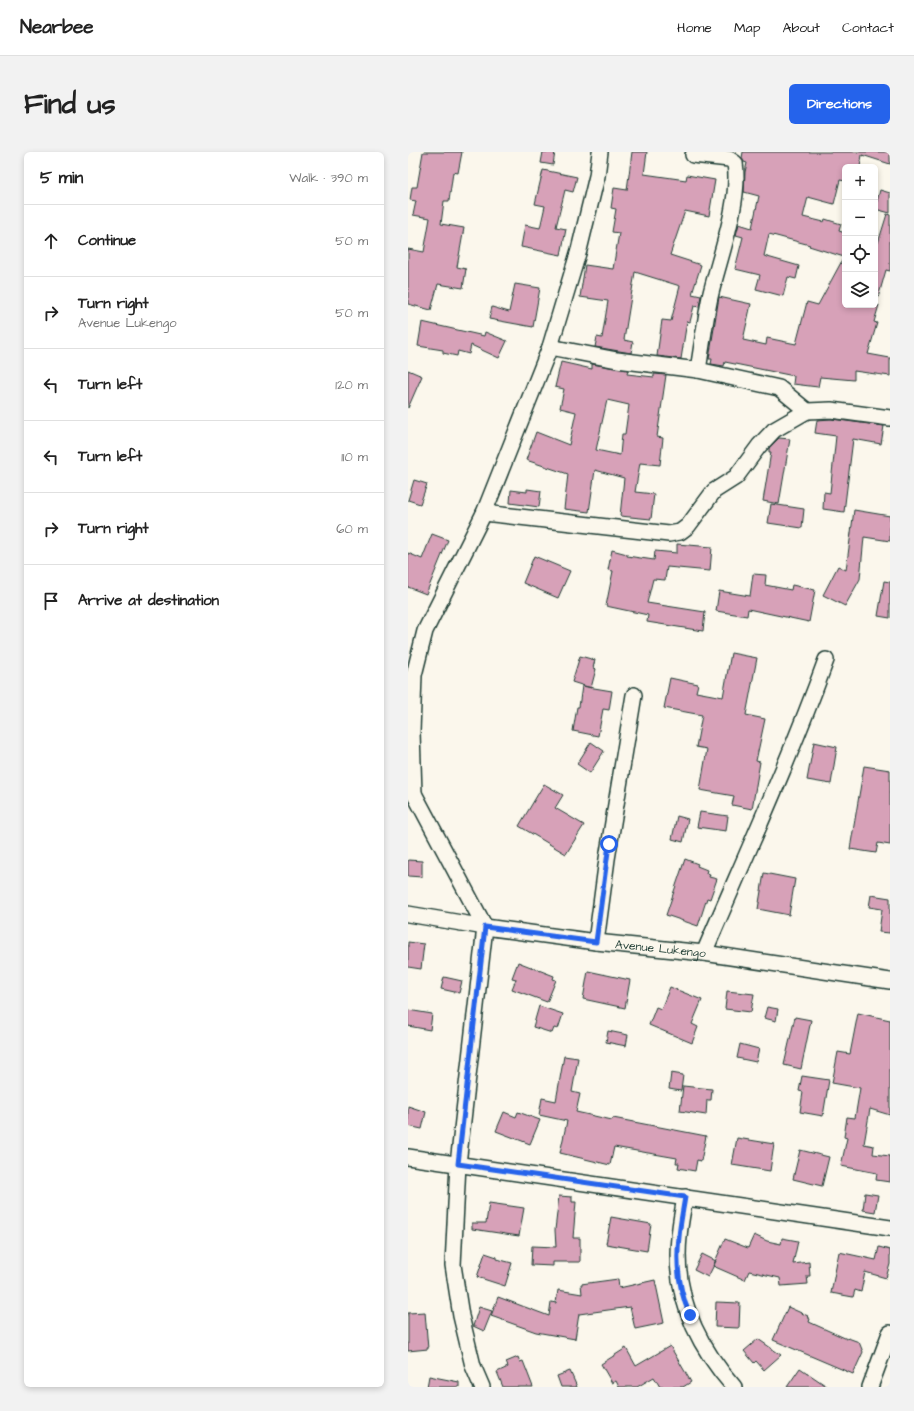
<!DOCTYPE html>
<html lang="en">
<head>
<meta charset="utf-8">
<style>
	:root { --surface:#fff; --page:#f2f2f2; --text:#222; --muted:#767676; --line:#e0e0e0; --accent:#2563eb }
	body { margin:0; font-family:"Architects Daughter",sans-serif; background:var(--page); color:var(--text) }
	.controls { position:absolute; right:12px; top:12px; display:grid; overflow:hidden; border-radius:6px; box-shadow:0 2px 6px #0003 }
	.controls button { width:36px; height:36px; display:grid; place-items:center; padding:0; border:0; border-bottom:1px solid var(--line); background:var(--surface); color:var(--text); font:20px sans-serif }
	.stop { position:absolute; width:12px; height:12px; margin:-9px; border:3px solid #2563eb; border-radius:50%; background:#fff }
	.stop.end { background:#2563eb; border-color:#fff; box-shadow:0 1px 4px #0008 }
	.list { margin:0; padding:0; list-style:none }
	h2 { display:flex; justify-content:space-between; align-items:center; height:52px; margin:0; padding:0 16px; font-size:17px }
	h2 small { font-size:13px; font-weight:400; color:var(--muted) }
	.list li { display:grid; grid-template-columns:26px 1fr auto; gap:12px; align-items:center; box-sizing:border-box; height:72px; padding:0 16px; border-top:1px solid var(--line) }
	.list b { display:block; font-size:15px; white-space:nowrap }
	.list p { margin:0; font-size:13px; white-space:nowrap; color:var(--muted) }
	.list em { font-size:13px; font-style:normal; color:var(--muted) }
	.icon { flex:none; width:22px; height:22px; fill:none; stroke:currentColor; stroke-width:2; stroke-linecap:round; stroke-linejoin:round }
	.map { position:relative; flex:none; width:482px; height:1235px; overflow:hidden; border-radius:6px }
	header { display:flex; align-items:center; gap:24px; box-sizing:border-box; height:56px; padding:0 20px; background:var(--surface); border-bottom:1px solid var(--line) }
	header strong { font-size:19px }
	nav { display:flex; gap:22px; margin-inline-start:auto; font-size:14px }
	.intro { display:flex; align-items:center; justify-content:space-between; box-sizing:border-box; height:96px; padding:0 24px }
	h1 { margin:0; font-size:28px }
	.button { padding:10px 18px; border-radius:6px; background:var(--accent); color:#fff; font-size:14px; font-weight:700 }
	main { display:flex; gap:24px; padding:0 24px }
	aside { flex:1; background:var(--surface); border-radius:6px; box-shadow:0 2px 6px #0003 }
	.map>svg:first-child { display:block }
	.building { fill:#d7a1b8; stroke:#1f3d34; fill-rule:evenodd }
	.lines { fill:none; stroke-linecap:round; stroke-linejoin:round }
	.minor-casing { stroke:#1f3d34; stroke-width:18 }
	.minor { stroke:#fbf7ec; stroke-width:15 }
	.route { stroke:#2563eb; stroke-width:5 }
	.labels { text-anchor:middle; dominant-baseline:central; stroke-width:3; stroke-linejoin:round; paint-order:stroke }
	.street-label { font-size:12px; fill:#1f3d34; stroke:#fbf7ec }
</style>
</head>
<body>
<header>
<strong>Nearbee</strong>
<nav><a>Home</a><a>Map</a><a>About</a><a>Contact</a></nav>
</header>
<div class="intro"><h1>Find us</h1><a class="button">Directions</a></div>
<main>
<aside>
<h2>5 min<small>Walk · 390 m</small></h2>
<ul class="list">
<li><svg class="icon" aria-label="ahead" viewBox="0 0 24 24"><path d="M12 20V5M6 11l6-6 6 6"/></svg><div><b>Continue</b></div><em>50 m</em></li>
<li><svg class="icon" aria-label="right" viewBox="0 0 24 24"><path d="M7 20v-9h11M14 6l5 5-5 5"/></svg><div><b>Turn right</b><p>Avenue Lukengo</p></div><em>50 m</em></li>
<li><svg class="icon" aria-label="left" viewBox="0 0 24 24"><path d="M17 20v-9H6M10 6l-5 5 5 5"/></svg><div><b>Turn left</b></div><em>120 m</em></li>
<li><svg class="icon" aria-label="left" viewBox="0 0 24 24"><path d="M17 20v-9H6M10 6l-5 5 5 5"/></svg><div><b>Turn left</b></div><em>110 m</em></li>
<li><svg class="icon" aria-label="right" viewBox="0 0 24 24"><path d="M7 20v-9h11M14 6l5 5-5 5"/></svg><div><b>Turn right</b></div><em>60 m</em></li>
<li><svg class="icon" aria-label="arrive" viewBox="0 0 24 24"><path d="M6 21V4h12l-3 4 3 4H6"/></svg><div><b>Arrive at destination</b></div></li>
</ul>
</aside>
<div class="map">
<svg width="482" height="1235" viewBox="0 0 482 1235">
	<rect width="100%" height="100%" fill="#fbf7ec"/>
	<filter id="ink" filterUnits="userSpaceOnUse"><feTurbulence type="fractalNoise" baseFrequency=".025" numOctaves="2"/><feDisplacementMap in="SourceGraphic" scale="8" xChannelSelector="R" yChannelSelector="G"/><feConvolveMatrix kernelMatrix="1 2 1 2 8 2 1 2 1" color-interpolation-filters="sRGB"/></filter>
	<g filter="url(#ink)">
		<path class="building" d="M 15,0 L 54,0 L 50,21 L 45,20 L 41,49 L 36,49 L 33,72 L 56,76 L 49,115 L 58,117 L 55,136 L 30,132 L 23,158 L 0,152 L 0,97 L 16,100 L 22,66 L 5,63 L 8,49 L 2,48 L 4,35 L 9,35 Z
			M 135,0 L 147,0 L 145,13 L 133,11 Z
			M 224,0 L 239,0 L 236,22 L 278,28 L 279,23 L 307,28 L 301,64 L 277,59 L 262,103 L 293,113 L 284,142 L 293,144 L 291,155 L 286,154 L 282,170 L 279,169 L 273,207 L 249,204 L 254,168 L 263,169 L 272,134 L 227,120 L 216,188 L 225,190 L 223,201 L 187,195 L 189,185 L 194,186 L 200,149 L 172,145 L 177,113 L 205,117 L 211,81 L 204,80 L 208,57 L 203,56 L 206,36 L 219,38 Z
			M 335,0 L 482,0 L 482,12 L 454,3 L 452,15 L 437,15 L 437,29 L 432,28 L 426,52 L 400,45 L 395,65 L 416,70 L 417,67 L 433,72 L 431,79 L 437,81 L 437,153 L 471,153 L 466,170 L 469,171 L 460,202 L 482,206 L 482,224 L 446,219 L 446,228 L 412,225 L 410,235 L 385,232 L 386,224 L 317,210 L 316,214 L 303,212 L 304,207 L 301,207 L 311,145 L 343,152 L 335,188 L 358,193 L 359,186 L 388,192 L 399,150 L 410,153 L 436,105 L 401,94 L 402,93 L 361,82 L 356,104 L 391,114 L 388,127 L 380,125 L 375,144 L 348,137 L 352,123 L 327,117 L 335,85 L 328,83 L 331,72 L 344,76 L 351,44 L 336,40 L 337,20 L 339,11 L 336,10 L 334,6 Z
			M 135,18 L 169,25 L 165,40 L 157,38 L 148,75 L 158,77 L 153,103 L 113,95 L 117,73 L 132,76 L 137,54 L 127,52 Z
			M 472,38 L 482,41 L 482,61 L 467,57 Z
			M 479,62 L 482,63 L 482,119 L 478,118 L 470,146 L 467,146 L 467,90 L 470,91 Z
			M 107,132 L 132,136 L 125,175 L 81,167 L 84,155 L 101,160 Z
			M 14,170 L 76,184 L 77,180 L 99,189 L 91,206 L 63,193 L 61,202 L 50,199 L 49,204 L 35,201 L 35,198 L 10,194 Z
			M 153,210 L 184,217 L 184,212 L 220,218 L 219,222 L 246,225 L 246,222 L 258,223 L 249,285 L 255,286 L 252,313 L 232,311 L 227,340 L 246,342 L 243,367 L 212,364 L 216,326 L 187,318 L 181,360 L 156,357 L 160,322 L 118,308 L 128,280 L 161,293 L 168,260 L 152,256 L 156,237 L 147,235 ZM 199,248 L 221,253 L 217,282 L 214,282 L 212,303 L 188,298 Z
			M 0,218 L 14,224 L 0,256 Z
			M 423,267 L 476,274 L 473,292 L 445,287 L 436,360 L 415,357 L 416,340 L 422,341 L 428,284 L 407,281 L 409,268 Z
			M 371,286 L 382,287 L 371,352 L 355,349 L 363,300 L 361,300 L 361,296 Z
			M 6,328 L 19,332 L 12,352 L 0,348 Z
			M 119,337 L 133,339 L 131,355 L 102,351 L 103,338 L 119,340 Z
			M 363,352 L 396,357 L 394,376 L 360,371 Z
			M 446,358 L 482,364 L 482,389 L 456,385 L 452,427 L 437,454 L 415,443 L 430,414 L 438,418 Z
			M 24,382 L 40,388 L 18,442 L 0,435 L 0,401 L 14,407 Z
			M 269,392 L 304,395 L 302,419 L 259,415 L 257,428 L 245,427 L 239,451 L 297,460 L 295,479 L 239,470 L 240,463 L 198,454 L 205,419 L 200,418 L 204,398 L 219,402 L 219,404 L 246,408 L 247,399 L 269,401 Z
			M 126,404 L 162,419 L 150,446 L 115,431 Z
			M 345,422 L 358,423 L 357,433 L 383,438 L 384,433 L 407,438 L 401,470 L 340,457 L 339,464 L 308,459 L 311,439 L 342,444 Z
			M 476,429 L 482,430 L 482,466 L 470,464 Z
			M 323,501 L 349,506 L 338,563 L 357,567 L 348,609 L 352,610 L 344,657 L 324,653 L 326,644 L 292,638 L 299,597 L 288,595 L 294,563 L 256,556 L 262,526 L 290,532 L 288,540 L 315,545 Z
			M 172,504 L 187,508 L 185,516 L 188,517 L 183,536 L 164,530 Z
			M 174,534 L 204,539 L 201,558 L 195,557 L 190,584 L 165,579 L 169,555 L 171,555 Z
			M 183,590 L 196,599 L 182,621 L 169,612 Z
			M 406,590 L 429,595 L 423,632 L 399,628 Z
			M 456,614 L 482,618 L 482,693 L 470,691 L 468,701 L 442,697 Z
			M 136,632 L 155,643 L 147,656 L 176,673 L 158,702 L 111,674 Z
			M 292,660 L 320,664 L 318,679 L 289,675 Z
			M 269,664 L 280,667 L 275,690 L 264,687 Z
			M 277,707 L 290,712 L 289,714 L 299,718 L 298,721 L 302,722 L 301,725 L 309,727 L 302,747 L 299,746 L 290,774 L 258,763 Z
			M 0,708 L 14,709 L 14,725 L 0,724 Z
			M 356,721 L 387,727 L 381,763 L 350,757 Z
			M 463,743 L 482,746 L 482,781 L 471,780 L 474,757 L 461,755 Z
			M 0,790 L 16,792 L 13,817 L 0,815 Z
			M 110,810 L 146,824 L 145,827 L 148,828 L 139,850 L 104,837 L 108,827 L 104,826 Z
			M 180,819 L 222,828 L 217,856 L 175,847 Z
			M 36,825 L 54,829 L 51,841 L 33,837 Z
			M 262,835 L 294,848 L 284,872 L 290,875 L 284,891 L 241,873 L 248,855 L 253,857 Z
			M 319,839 L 346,842 L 343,860 L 317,857 Z
			M 131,854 L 155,862 L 150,877 L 146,876 L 144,881 L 125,875 Z
			M 359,855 L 370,857 L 368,869 L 356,866 Z
			M 0,858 L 24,862 L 22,878 L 0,874 Z
			M 450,861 L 482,868 L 482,963 L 462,957 L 456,992 L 466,994 L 465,1002 L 482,1004 L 482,1030 L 468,1028 L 469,1021 L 433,1014 L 439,986 L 436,985 L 439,965 L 447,966 L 452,936 L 424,931 L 430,900 L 442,902 Z
			M 387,865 L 403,868 L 393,917 L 376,913 Z
			M 200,879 L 220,883 L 218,894 L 198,890 Z
			M 332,892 L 351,897 L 348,910 L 329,906 Z
			M 156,904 L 170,906 L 164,940 L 172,942 L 168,960 L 204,968 L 205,966 L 298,984 L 293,1009 L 289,1008 L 287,1019 L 270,1016 L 271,1011 L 268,1011 L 269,1006 L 206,995 L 202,1013 L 152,1001 L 159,969 L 131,963 L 134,946 L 148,949 Z
			M 263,921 L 275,923 L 273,939 L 261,937 Z
			M 394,924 L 421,928 L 415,964 L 392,960 L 395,940 L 391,939 Z
			M 275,934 L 304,937 L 303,948 L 299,948 L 298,963 L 272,959 Z
			M 0,954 L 18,960 L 14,977 L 0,974 Z
			M 96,960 L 108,965 L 110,960 L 132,968 L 122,992 L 88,979 Z
			M 329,986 L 366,992 L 362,1019 L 324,1013 Z
			M 392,998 L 421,1005 L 414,1034 L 385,1027 Z
			M 457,1041 L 470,1043 L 467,1060 L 455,1058 Z
			M 151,1044 L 164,1045 L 164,1050 L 168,1050 L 165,1086 L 172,1086 L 172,1110 L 145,1110 L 145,1114 L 123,1113 L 124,1094 L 148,1095 L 147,1078 Z
			M 81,1051 L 116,1056 L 111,1084 L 64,1077 L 64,1071 L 78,1071 Z
			M 203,1065 L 243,1072 L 239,1099 L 198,1092 Z
			M 346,1083 L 359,1089 L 373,1092 L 374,1086 L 390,1089 L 385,1112 L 401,1110 L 402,1124 L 399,1124 L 400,1132 L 373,1134 L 372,1126 L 341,1119 L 337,1128 L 305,1114 L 317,1087 L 340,1096 Z
			M 471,1095 L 482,1098 L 482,1112 L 478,1126 L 457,1120 L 453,1140 L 447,1138 L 445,1145 L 423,1141 L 431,1100 L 468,1108 Z
			M 77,1101 L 89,1105 L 89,1107 L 104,1111 L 97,1134 L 69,1125 Z
			M 294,1102 L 308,1109 L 300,1125 L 286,1118 Z
			M 210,1127 L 211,1136 L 247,1128 L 256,1171 L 227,1177 L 222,1155 L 171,1162 L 167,1187 L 128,1180 L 83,1164 L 90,1145 L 141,1164 L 143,1150 L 148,1151 L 150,1138 L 174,1142 L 173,1132 Z
			M 308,1150 L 332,1151 L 331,1176 L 307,1175 Z
			M 71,1155 L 84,1159 L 76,1179 L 65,1174 Z
			M 380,1155 L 400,1164 L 399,1165 L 402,1167 L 401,1170 L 439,1187 L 440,1186 L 451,1190 L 455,1200 L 445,1222 L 365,1188 Z
			M 17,1160 L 20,1197 L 0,1199 L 0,1161 Z
			M 350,1187 L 373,1203 L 356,1218 L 348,1209 L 346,1211 L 336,1199 Z
			M 262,1194 L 283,1230 L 275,1235 L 252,1235 L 246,1225 L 229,1235 L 211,1235 L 208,1229 L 204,1231 L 193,1212 L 218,1196 L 228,1214 Z
			M 110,1205 L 112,1210 L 115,1209 L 125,1235 L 95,1235 L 89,1220 L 100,1215 L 98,1210 Z
			M 392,1216 L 420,1235 L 379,1235 Z
			M 162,1219 L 169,1235 L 153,1235 L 149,1224 Z
			M 21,1224 L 51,1230 L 51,1235 L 19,1235 Z"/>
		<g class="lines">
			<g class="minor-casing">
				<g id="minor">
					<path d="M 285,3 L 321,7 L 327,11 C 333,50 311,106 302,145 C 297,169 294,194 290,218"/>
					<path d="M 142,195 L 209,208 L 290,218 L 371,236 L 399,259 L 423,258 L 482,266"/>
					<path d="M 76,361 L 261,382 L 272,380 L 280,374 L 306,339 L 328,325 L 351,294 L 366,278 L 399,259"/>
					<path d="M 2,634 L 77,775 L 50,1012 L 45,1113 L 53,1164 L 65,1214 L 74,1235"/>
					<path d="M 6,642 L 4,580 L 6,523 L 17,479 L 76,361 L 142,195 L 171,98 L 189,24 L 192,0"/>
					<path id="s1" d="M 0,762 L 77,775 L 188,790 L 296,801 L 482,829"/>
					<path d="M 188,790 L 199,707 L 226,543"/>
					<path d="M 296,801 C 338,703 382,607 418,508"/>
					<path d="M 0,1005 L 482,1076"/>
					<path d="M 277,1045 C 275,1058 272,1071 271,1085 C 265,1142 289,1193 326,1235"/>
					<path d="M 462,1235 L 482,1181"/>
				</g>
			</g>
			<use href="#minor" class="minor"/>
		</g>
	</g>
	<g class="lines" filter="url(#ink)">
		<path class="route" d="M 201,692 L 188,790 L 77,775 L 50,1012 L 277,1045 C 275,1058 272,1072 271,1085 C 268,1111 271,1139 282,1163"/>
	</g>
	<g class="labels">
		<g class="street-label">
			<text stroke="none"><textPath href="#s1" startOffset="255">Avenue Lukengo</textPath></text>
		</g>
	</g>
</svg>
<div class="controls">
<button>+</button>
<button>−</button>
<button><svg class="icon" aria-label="locate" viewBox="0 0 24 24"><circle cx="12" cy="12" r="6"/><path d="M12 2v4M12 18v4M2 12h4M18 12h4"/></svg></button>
<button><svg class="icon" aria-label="layers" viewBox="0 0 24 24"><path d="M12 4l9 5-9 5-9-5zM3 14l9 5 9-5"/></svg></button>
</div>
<div class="stop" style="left:201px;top:692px"></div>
<div class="stop end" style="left:282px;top:1163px"></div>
</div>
</main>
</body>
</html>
